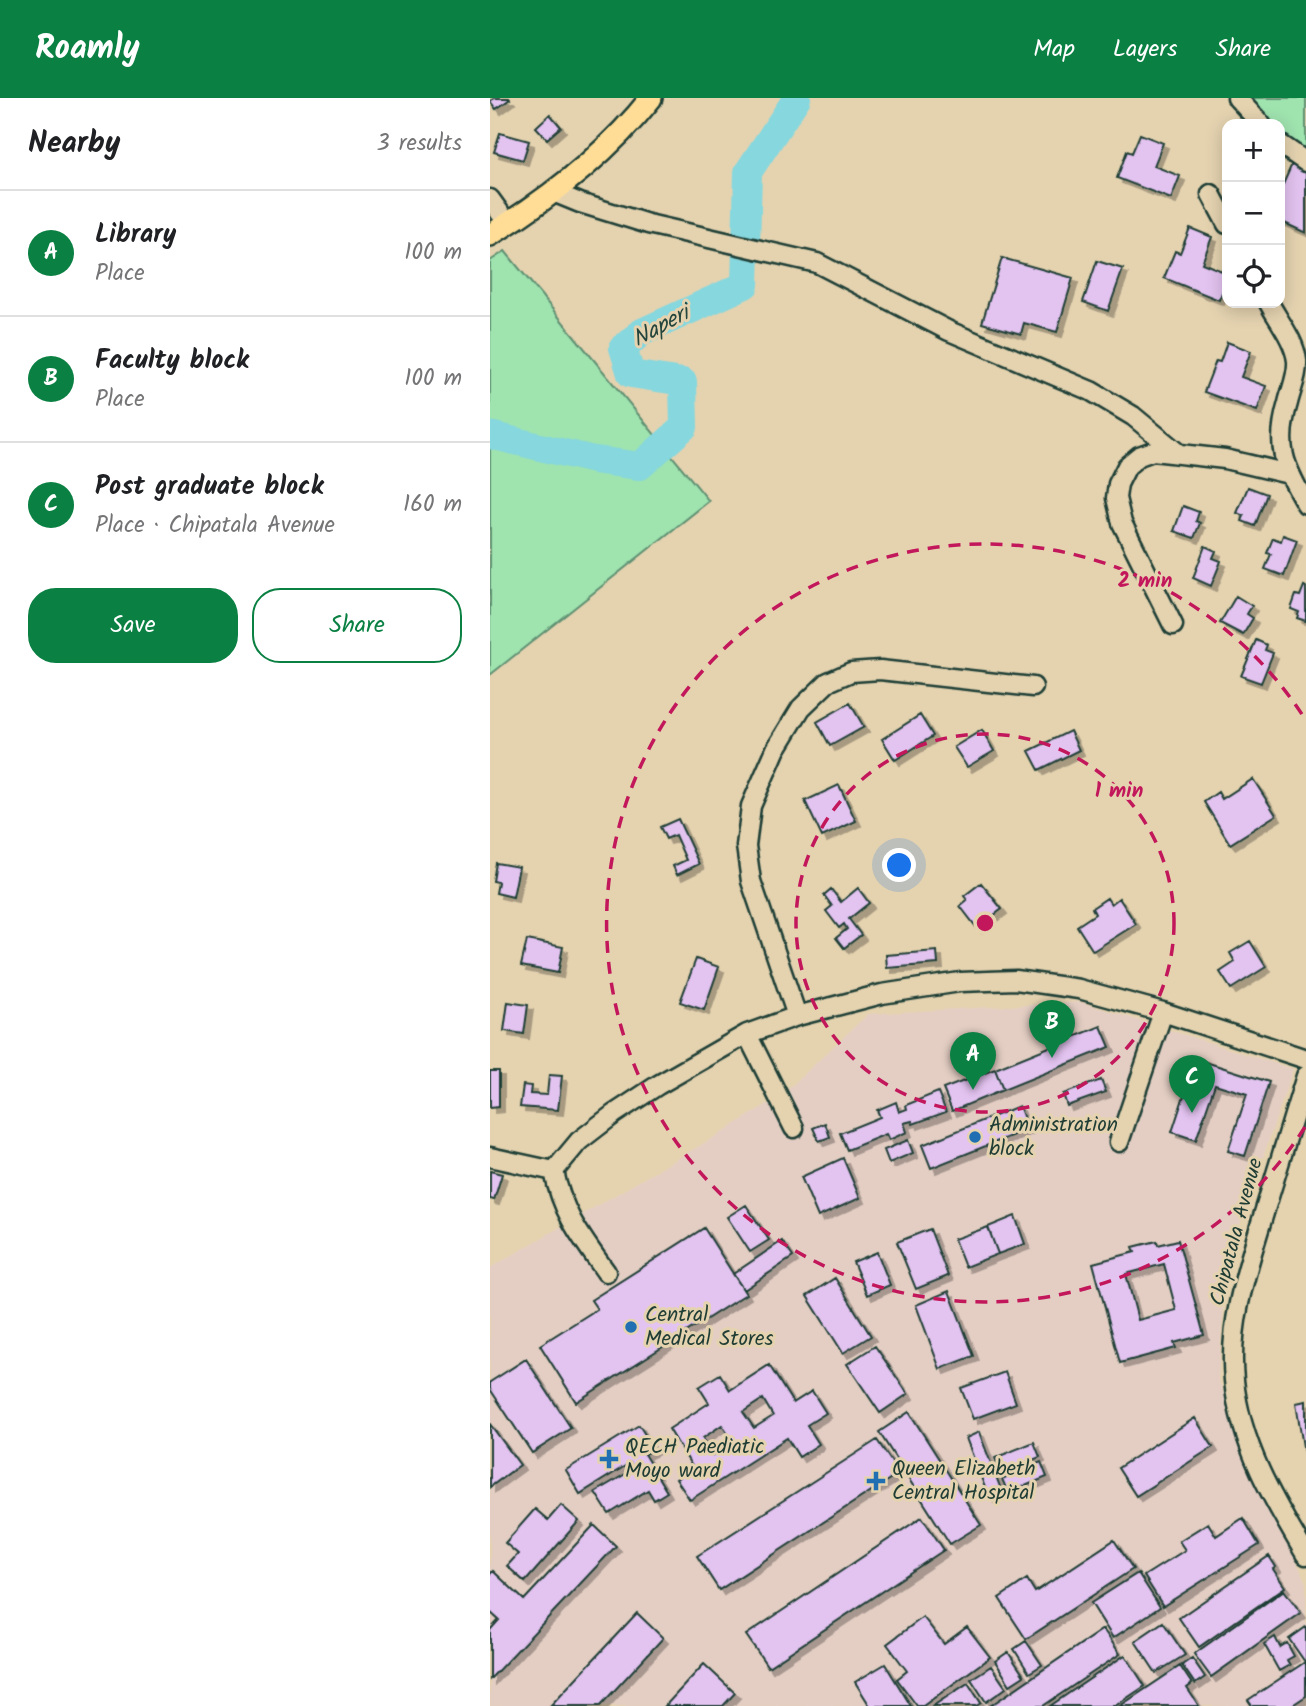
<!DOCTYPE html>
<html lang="en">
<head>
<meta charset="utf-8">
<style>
	:root { --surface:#fff; --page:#f2f2f2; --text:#202124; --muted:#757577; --line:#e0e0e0; --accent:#0b8043 }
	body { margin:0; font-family:Kalam,sans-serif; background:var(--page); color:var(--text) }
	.controls { position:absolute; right:21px; top:21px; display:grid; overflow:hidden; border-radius:14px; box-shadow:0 4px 18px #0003 }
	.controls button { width:63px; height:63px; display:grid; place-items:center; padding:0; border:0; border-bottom:2px solid var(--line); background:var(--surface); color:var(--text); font:35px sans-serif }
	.you { position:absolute; left:410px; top:768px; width:24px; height:24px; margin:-18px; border:5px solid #fff; border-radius:50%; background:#1a73e8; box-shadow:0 0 0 10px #1a73e833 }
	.badge { display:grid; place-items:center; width:46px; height:46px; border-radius:50%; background:var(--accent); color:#fff; font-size:23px; font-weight:700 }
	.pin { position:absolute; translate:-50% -58px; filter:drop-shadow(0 2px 4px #0008) }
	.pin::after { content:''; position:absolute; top:37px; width:24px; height:21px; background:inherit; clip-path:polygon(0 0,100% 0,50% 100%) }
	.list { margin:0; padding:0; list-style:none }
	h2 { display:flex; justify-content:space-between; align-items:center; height:91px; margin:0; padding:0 28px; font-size:30px }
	h2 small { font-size:23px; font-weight:400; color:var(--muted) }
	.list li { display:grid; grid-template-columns:46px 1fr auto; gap:21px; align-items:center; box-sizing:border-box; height:126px; padding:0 28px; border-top:2px solid var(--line) }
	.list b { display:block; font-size:26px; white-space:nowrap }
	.list p { margin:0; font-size:23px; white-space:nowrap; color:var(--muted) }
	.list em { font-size:23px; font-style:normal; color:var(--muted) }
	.actions { display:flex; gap:14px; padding:21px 28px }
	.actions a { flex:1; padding:16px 0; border:2px solid var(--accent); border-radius:28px; text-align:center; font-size:24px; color:var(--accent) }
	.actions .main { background:var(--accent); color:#fff }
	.icon { flex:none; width:38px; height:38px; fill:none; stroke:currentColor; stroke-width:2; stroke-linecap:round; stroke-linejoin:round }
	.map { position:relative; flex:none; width:816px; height:1608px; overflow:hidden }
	header { display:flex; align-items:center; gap:42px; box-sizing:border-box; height:98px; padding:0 35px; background:var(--accent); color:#fff }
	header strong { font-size:33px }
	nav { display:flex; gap:38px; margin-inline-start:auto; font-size:24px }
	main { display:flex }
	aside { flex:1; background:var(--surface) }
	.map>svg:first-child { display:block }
	.built { fill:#e4cec3 }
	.green { fill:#9fe3af; stroke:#5f9072; stroke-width:2 }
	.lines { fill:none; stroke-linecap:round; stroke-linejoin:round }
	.river { stroke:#86d7de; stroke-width:28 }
	.building { fill:#e3c3f0; stroke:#1f3d34; stroke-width:2; fill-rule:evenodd; filter:url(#shadow) }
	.minor-casing { stroke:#1f3d34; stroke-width:23 }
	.major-casing { stroke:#1f3d34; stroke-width:26 }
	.minor { stroke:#e5d3b0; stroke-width:18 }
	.major { stroke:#ffdd96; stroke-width:21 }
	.ring { fill:none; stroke:#c2185b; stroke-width:3.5; stroke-dasharray:12 9 }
	.poi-dot { fill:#1f6fb2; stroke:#e5d3b0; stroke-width:2.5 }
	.labels { text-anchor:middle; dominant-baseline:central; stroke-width:6; stroke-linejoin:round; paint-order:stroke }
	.poi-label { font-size:21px; fill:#1f3d34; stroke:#e5d3b0; text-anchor:start }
	.street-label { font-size:21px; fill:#1f3d34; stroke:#e5d3b0 }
	.water-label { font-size:23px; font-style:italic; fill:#24453c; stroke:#e5d3b0 }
	.centre { fill:#c2185b; stroke:#e5d3b0; stroke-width:3.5 }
	.ring-label { font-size:21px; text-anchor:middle; font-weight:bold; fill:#c2185b; stroke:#e5d3b0; stroke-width:6; stroke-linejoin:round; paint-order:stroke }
</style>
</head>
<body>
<header>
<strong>Roamly</strong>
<nav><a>Map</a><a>Layers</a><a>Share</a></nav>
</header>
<main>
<aside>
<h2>Nearby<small>3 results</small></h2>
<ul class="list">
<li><span class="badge">A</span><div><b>Library</b><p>Place</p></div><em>100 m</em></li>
<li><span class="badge">B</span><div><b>Faculty block</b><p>Place</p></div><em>100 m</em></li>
<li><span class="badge">C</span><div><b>Post graduate block</b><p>Place · Chipatala Avenue</p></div><em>160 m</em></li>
</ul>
<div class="actions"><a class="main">Save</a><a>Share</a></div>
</aside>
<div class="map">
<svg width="816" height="1608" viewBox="0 0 816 1608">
	<defs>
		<filter id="shadow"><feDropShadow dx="5" dy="5" stdDeviation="0" flood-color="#0004"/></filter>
	</defs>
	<rect width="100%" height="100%" fill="#e5d3b0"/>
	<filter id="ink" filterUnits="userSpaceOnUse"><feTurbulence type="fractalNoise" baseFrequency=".0143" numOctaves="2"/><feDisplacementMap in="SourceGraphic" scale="14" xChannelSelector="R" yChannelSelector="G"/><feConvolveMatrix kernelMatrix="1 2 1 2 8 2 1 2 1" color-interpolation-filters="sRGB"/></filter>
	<g filter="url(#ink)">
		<path class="built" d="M 591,904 L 803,971 L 737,1165 L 728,1281 L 816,1485 L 816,1608 L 0,1608 L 0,1170 L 235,1033 L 293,996 L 378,916 Z"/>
		<path class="green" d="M 745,0 L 816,0 L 816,80 L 812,81 L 790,52 L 790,26 L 768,26 Z
			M 15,153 L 219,403 L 0,577 L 0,163 Z"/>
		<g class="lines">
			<path class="river" d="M 0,337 L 104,362 L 150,368 L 194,329 L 193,284 L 141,276 L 133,250 L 152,234 L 255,187 L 258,74 L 307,0"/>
		</g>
		<path class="building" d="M 5,0 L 19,0 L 20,1 L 6,11 L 0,3 Z
			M 60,16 L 71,29 L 57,41 L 46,29 Z
			M 10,35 L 39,43 L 33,62 L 4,54 Z
			M 650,36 L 673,45 L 664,68 L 690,78 L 681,101 L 627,80 L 637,53 L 642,55 Z
			M 802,66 L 816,72 L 816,135 L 790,123 L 790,93 Z
			M 700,130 L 722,139 L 712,165 L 737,175 L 737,183 L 729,202 L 674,180 L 685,153 L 690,155 Z
			M 512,160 L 583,180 L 567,234 L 534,225 L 531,236 L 492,225 Z
			M 607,163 L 633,171 L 618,213 L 593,204 Z
			M 737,244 L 761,253 L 751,279 L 776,288 L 767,313 L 714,294 L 726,263 L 730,264 Z
			M 758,389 L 777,396 L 765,428 L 752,423 L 754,418 L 747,415 Z
			M 693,408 L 709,414 L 706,423 L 710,425 L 704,440 L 684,433 Z
			M 793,437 L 807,442 L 794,478 L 775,471 L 781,456 L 777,455 L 783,440 L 791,443 Z
			M 715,448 L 726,453 L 723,460 L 731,463 L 721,488 L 703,480 Z
			M 814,488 L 816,489 L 816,523 L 807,520 L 809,514 L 801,511 L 806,497 L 810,498 Z
			M 746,498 L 762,508 L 757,516 L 763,520 L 753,537 L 730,525 Z
			M 766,542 L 777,547 L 775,552 L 783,555 L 771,585 L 751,578 Z
			M 360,605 L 374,629 L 340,648 L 327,624 Z
			M 430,617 L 443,638 L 405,662 L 392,641 Z
			M 492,632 L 504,653 L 477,669 L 464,649 Z
			M 580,633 L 589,652 L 549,672 L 539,653 Z
			M 763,681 L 786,717 L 740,746 L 714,704 L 728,694 L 732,701 Z
			M 349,687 L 366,723 L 332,739 L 315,703 Z
			M 188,721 L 209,766 L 187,777 L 183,768 L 196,762 L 185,737 L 176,741 L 170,729 Z
			M 6,765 L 29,769 L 23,799 L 6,795 L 8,784 L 3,783 Z
			M 491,785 L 512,811 L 487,830 L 470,808 L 477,802 L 474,798 Z
			M 368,790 L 379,805 L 359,821 L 371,837 L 354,850 L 346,840 L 357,831 L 354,826 L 349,830 L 336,813 L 342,808 L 334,797 L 341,791 L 351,804 Z
			M 617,800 L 621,806 L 629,800 L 646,826 L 603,853 L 587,828 L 605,816 L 602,810 Z
			M 37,842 L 73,849 L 68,875 L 31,868 Z
			M 760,843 L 776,869 L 741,891 L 730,874 L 745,864 L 740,855 Z
			M 447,853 L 448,866 L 397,870 L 396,857 Z
			M 206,861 L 229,869 L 214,912 L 190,904 Z
			M 18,904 L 38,907 L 34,936 L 14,933 Z
			M 611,928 L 620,949 L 513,992 L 505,971 Z
			M 706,961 L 779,984 L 755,1058 L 738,1053 L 757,996 L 725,986 L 706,1042 L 682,1034 Z
			M 505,971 L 513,992 L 462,1013 L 453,991 Z
			M 0,973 L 9,973 L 9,1009 L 0,1010 Z
			M 59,977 L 72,978 L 68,1012 L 30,1009 L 33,987 L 41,988 L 40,996 L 57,997 Z
			M 611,982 L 616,994 L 577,1008 L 573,996 Z
			M 448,994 L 456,1014 L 423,1026 L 422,1023 L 414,1025 L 417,1034 L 399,1042 L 396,1036 L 357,1052 L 350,1035 L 390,1019 L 387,1012 L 406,1004 L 409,1014 L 417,1011 L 416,1007 Z
			M 529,1008 L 538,1031 L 441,1070 L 432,1047 Z
			M 335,1025 L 340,1039 L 329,1043 L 323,1030 Z
			M 418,1042 L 423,1055 L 399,1065 L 394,1052 Z
			M 353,1060 L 370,1100 L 328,1119 L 311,1079 Z
			M 0,1073 L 12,1076 L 4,1102 L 0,1101 Z
			M 256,1107 L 279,1142 L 260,1154 L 237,1119 Z
			M 525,1118 L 535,1146 L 508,1156 L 498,1129 Z
			M 498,1129 L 508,1156 L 475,1169 L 464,1141 Z
			M 214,1130 L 256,1196 L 86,1304 L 50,1247 L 107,1211 L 101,1202 Z
			M 440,1131 L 458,1178 L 426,1191 L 407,1144 Z
			M 688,1142 L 714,1237 L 684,1245 L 686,1250 L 630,1265 L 603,1165 L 645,1154 L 643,1149 L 667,1143 L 668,1147 ZM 674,1166 L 686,1212 L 648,1222 L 636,1176 Z
			M 292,1143 L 303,1159 L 254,1192 L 243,1176 Z
			M 387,1154 L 400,1187 L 377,1197 L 363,1164 Z
			M 345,1180 L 381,1238 L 353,1255 L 317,1198 Z
			M 459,1193 L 484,1258 L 450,1271 L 426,1207 Z
			M 385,1248 L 418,1296 L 390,1315 L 357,1266 Z
			M 36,1261 L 81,1330 L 42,1355 L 0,1291 L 0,1284 Z
			M 279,1267 L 303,1305 L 322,1293 L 336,1315 L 317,1327 L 329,1346 L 309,1359 L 297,1340 L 200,1402 L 186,1381 L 203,1370 L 179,1331 L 219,1305 L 209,1289 L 230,1276 L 240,1292 ZM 273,1301 L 283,1318 L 264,1330 L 253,1314 ZM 232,1327 L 243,1344 L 223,1357 L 213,1340 Z
			M 515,1274 L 526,1305 L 483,1321 L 471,1290 Z
			M 816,1303 L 816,1355 L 814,1355 L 806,1305 Z
			M 419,1314 L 491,1427 L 460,1446 L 389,1334 Z
			M 705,1320 L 723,1349 L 646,1398 L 628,1370 Z
			M 0,1326 L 30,1367 L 0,1389 Z
			M 149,1327 L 164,1351 L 154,1356 L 177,1394 L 164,1402 L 158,1392 L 119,1416 L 105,1394 L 144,1371 L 140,1365 L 90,1396 L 76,1372 Z
			M 489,1334 L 512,1394 L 499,1400 L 476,1340 Z
			M 387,1342 L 409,1375 L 229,1492 L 207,1458 Z
			M 544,1344 L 550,1359 L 511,1375 L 505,1360 Z
			M 551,1364 L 557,1379 L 518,1395 L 512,1381 Z
			M 71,1407 L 89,1423 L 35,1484 L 17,1468 L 28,1456 L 15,1445 L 45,1411 L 58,1422 Z
			M 432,1419 L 454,1452 L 278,1569 L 256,1537 Z
			M 753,1420 L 769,1447 L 673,1508 L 654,1478 L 695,1452 L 689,1443 L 718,1425 L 726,1438 Z
			M 104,1427 L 126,1448 L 0,1581 L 0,1532 L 9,1522 L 0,1514 L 0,1476 L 3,1473 L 34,1502 Z
			M 624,1442 L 643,1471 L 536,1541 L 509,1500 L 537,1481 L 545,1494 Z
			M 779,1458 L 786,1469 L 783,1471 L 795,1489 L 709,1549 L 689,1520 Z
			M 648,1475 L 670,1509 L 623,1540 L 601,1505 Z
			M 794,1492 L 811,1515 L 721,1579 L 704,1556 Z
			M 147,1515 L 173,1540 L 110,1608 L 60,1608 Z
			M 433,1519 L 454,1546 L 477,1529 L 500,1559 L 433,1608 L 427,1608 L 407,1581 L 417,1573 L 397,1546 Z
			M 673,1524 L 695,1557 L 666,1575 L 645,1543 Z
			M 816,1529 L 816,1598 L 801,1608 L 762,1608 L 758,1602 L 815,1564 L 799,1541 Z
			M 613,1531 L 630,1556 L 553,1608 L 500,1608 Z
			M 785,1539 L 790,1549 L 797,1545 L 804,1558 L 797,1562 L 800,1567 L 789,1573 L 774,1546 Z
			M 536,1543 L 552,1567 L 539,1575 L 524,1551 Z
			M 518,1554 L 534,1578 L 520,1587 L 505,1563 Z
			M 635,1557 L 655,1588 L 625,1608 L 560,1608 Z
			M 702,1560 L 715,1579 L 705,1586 L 692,1567 Z
			M 214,1566 L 245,1595 L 233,1608 L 175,1608 Z
			M 395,1566 L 421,1608 L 380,1608 L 365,1584 Z
			M 501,1568 L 516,1590 L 496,1604 L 481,1581 Z
			M 690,1568 L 702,1586 L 697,1590 L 709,1608 L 630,1608 Z
			M 478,1585 L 491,1605 L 486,1608 L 443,1608 Z"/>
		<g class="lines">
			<g class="minor-casing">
				<path id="minor" d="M 747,0 L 771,26
					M 790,46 L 816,64
					M 63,94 L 90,105 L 158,126 L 327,165 L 459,233 L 601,293 L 643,318 L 689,356
					M 721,96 L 737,126
					M 0,101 L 18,126
					M 779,205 C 788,222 805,243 807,263 C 808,277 801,292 798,305 C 785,348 794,368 816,406
					M 683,527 L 632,425 L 626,400 L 628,386 L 637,368 L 649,358 L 663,353 L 735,361 L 799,376
					M 307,918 L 261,783 L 256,748 L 261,708 L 286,651 L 311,610 L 338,584 L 361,574 L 390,572 L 543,589
					M 257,936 L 304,1030
					M 816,978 C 802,1024 788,1069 774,1115 C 758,1168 738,1225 744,1282 C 750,1346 784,1403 816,1457
					M 629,1044 L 673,914
					M 0,1059 L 64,1073
					M 116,1174 C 92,1140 72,1115 64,1073 L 89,1043 L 124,1016 L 168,987 L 257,936 L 307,918 L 392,896 L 470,884 L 526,882 L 589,891 L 673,914 L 816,961"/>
			</g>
			<g class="major-casing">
				<path id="major" d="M 0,137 C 60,100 117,56 161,0"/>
			</g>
			<use href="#minor" class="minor"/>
			<use href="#major" class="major"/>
		</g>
	</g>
	<g class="ring">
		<circle cx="495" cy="825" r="189"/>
		<path d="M815 1029A379 379 0 1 1 815 621"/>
	</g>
	<g class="poi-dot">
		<circle cx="485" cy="1039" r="7"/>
		<circle cx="141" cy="1229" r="7"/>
		<path d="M115.5 1350.5h7v7h7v7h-7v7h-7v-7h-7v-7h7z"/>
		<path d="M382.5 1372.5h7v7h7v7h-7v7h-7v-7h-7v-7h7z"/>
	</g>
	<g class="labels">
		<g class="poi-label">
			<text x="499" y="1027">Administration<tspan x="499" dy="24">block</tspan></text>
			<text x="155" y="1217">Central<tspan x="155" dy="24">Medical Stores</tspan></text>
			<text x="135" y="1349">QECH Paediatic<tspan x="135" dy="24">Moyo ward</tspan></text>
			<text x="402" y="1371">Queen Elizabeth<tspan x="402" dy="24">Central Hospital</tspan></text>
		</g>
		<g class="street-label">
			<text transform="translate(747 1134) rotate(-75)">Chipatala Avenue</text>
		</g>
		<g class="water-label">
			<text transform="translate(171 229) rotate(-29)">Naperi</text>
		</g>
	</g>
	<circle cx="495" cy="825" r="10" class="centre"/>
	<g class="ring-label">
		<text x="655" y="489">2 min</text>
		<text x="629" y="699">1 min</text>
	</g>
</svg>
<div class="controls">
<button>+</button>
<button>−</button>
<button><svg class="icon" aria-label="locate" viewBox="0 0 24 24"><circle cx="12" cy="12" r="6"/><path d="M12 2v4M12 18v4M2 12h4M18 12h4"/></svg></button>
</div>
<div class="you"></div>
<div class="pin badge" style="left:483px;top:992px">A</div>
<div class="pin badge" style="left:562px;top:960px">B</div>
<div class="pin badge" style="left:702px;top:1015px">C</div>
</div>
</main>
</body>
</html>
